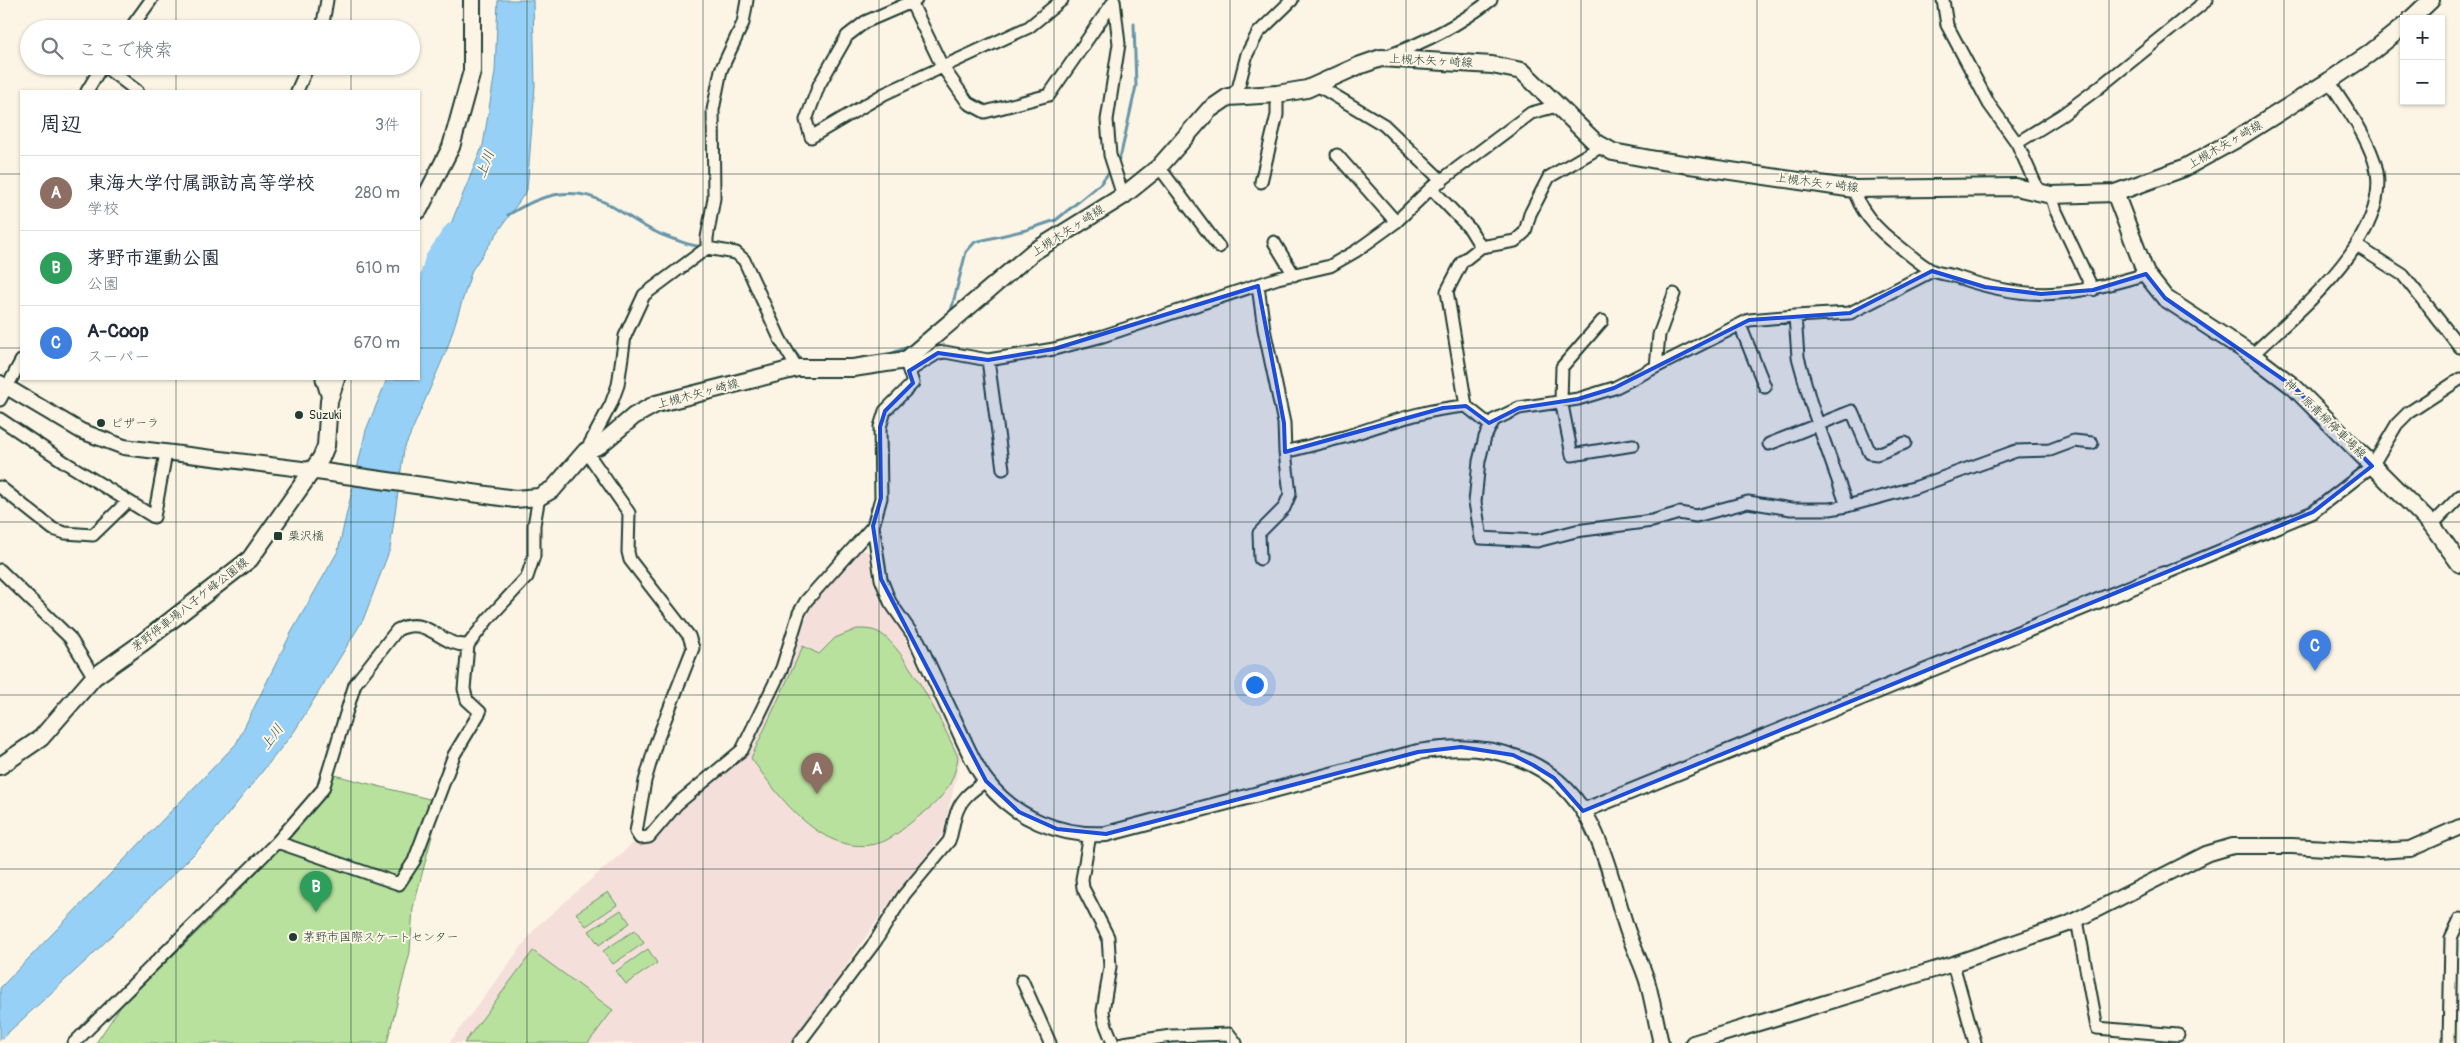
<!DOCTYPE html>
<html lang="ja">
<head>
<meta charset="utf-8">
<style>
	:root { --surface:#fff; --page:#f6f6f7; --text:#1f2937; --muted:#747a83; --line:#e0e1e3; --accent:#1a73e8 }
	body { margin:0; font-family:Pangolin,"Klee One",sans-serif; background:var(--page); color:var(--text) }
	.controls { position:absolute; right:15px; top:15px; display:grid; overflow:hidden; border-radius:0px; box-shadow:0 1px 4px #0004 }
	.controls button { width:45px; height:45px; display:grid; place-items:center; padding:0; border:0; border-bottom:1px solid var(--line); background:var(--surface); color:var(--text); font:25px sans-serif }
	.you { position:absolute; left:1254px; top:684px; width:18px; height:18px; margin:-12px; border:4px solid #fff; border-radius:50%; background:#1a73e8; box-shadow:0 0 0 8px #1a73e833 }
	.badge { display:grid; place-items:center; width:32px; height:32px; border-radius:50%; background:var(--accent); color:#fff; font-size:16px; font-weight:700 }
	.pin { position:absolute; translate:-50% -41px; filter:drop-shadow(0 1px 2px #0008) }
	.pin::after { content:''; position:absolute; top:26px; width:18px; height:15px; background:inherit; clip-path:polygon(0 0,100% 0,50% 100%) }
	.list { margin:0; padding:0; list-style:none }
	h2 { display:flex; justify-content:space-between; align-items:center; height:65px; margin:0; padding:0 20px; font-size:21px }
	h2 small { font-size:16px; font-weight:400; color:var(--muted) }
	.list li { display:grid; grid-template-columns:32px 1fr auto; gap:15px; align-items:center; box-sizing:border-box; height:75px; padding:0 20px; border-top:1px solid var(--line) }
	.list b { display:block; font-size:19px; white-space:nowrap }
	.list p { margin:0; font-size:16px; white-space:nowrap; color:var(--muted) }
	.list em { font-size:16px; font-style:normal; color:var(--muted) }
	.icon { flex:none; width:28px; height:28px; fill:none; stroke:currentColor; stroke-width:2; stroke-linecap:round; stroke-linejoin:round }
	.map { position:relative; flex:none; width:2460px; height:1043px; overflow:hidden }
	.search { position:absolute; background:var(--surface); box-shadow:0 1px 4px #0004; left:20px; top:20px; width:400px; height:55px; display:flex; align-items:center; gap:12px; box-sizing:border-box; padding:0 18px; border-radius:28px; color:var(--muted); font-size:19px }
	.panel { position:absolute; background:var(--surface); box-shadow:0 1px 4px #0004; left:20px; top:90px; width:400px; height:290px; border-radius:0px }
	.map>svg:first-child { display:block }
	.built { fill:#f5dfdb }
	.green { fill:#b8e19e; stroke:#6c8f69 }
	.water { fill:#96d0f6; stroke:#6695a8 }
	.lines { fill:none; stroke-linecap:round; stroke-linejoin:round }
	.stream { stroke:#6695a8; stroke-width:3 }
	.river { stroke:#96d0f6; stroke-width:19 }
	.minor-casing { stroke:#1f3d34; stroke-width:15 }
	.tertiary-casing { stroke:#1f3d34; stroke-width:18 }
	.secondary-casing { stroke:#1f3d34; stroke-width:20 }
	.minor { stroke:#fcf5e5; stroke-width:11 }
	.tertiary { stroke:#fcf5e5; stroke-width:14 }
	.secondary { stroke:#fcf5e5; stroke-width:16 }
	.marked { fill:#1d4ed8; fill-opacity:0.2; stroke:#1d4ed8; stroke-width:4; stroke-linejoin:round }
	.grid { fill:none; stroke:#1f3d34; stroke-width:1; stroke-opacity:0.55 }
	.poi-dot { fill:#1f3d34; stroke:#fcf5e5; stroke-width:2 }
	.labels { text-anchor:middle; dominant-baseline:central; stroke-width:4; stroke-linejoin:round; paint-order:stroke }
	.street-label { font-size:12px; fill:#1f3d34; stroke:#fcf5e5 }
	.poi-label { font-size:12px; fill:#1f3d34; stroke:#fcf5e5; text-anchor:start }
	.water-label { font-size:14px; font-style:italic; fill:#375a5b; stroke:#fcf5e5 }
</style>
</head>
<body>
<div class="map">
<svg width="2460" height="1043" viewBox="0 0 2460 1043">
	<rect width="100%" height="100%" fill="#fcf5e5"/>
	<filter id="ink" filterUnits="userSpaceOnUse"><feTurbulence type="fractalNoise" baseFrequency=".02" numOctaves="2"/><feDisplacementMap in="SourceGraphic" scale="10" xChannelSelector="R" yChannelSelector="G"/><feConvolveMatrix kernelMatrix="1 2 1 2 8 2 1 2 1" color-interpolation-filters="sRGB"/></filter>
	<g filter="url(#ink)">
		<path class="built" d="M 860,550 L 868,551 L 874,585 L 902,632 L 961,759 L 942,835 L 885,909 L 793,1043 L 449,1043 L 537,926 L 631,845 L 683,792 L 751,750 L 813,602 Z"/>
		<path class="green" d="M 857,629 C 865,629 873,629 880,633 C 905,648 945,728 958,757 C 953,789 939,802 914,820 C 904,828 891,840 879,843 C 823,859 779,797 751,758 L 803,646 L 819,654 L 835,638 Z
			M 334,775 L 441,802 L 413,908 L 410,952 L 387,1043 L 96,1043 L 121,1006 L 215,915 L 292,836 L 326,795 Z
			M 608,892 L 617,905 L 586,926 L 576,913 Z
			M 621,910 L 630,923 L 599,945 L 589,931 Z
			M 635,930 L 644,943 L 613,964 L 603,951 Z
			M 648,949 L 657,963 L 626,984 L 616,971 Z
			M 533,951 L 613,1010 L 588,1043 L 464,1043 Z"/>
		<path class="water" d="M 498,0 L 533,0 L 535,86 L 527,190 L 472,270 L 447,349 L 404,449 L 390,549 L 363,620 L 294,732 L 204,844 L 88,959 L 0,1040 L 0,988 L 236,744 L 291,633 L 338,551 L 366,430 L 387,379 L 419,379 L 419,302 L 483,145 L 495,72 Z"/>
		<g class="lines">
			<path class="stream" d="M 1117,163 L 1121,154 L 1136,86 L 1134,24
				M 508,215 C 538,196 571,184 606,203 C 630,216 647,231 673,239 C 683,242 692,247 703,246
				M 434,260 L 441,256
				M 781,327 L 789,345 L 803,362
				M 888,355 L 908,347 L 951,311 L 966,252 L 975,242 L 1026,230 L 1056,220 L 1100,184 L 1111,170"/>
			<path class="river" d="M 419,317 L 434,260 L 453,232"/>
			<g class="minor-casing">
				<path id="minor" d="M 916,0 L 865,22 L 847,36 L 819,85 L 806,120 L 811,137 L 884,94 L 1029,27 L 1062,0
					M 1114,0 L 1119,44 L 1107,120 L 1110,155 L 1123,196
					M 1943,0 L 1947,25 L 1989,104 L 2017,143 L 2040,194
					M 911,2 L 942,66 L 968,103 L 985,112 L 1049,95 L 1114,1
					M 130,29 L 151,0
					M 322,29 L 327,0
					M 1387,56 C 1424,43 1460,24 1491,0
					M 104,66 L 137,91
					M 1317,85 L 1384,125 L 1442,181
					M 87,91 L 102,66
					M 297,91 L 308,66
					M 1228,97 L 1238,89 L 1247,54 L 1258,33 L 1292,0
					M 2017,143 L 2062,115 L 2097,89 L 2207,0
					M 1337,155 L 1396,222
					M 1159,167 L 1219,247
					M 1261,182 L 1277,115 L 1277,94
					M 1431,188 L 1470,229 L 1481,247 L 1515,241 L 1525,232 L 1530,214 L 1549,177 L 1602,146
					M 1854,189 C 1860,213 1881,233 1900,247 C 1910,255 1920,264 1931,270 C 1938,274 1949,274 1957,277 C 2032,303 2071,296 2146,274
					M 2051,195 L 2056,211 L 2093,290
					M 1274,242 L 1294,275
					M 2357,246 L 2403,275 L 2460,347
					M 707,248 L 707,238 L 714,198 L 713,110 L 721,70 L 743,23 L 747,0
					M 1258,286 L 1264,329 L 1284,423 L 1285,452 L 1290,494 L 1284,508 L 1259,533 L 1260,559
					M 1795,316 L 1798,357 L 1811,404 L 1847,506 L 1830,509 L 1791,509 L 1748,502 L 1696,516 L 1679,513 L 1652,521 L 1576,531 L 1537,541 L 1481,538 L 1475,502 L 1479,461 L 1485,437 L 1494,420 L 1519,408 L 1578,399 L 1614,388 L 1749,320 Z
					M 1795,316 L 1850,313 L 1932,271
					M 1602,321 L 1562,367 L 1561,400 L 1572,455 L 1633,445
					M 1740,325 L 1765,387
					M 2252,355 C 2297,312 2399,232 2374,160 C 2364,131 2346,107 2329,81
					M 988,360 L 1003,469
					M 907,365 L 913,383 L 885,411 L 880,427 L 881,498 L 873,526 L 881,579 L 890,602 L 917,641
					M 1656,367 L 1659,335 L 1674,294
					M 797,368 L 780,339 L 744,260 L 736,253 L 707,248 L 644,295 L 625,336 L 618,385 L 611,404 L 586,451 L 629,513 L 628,552 L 630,560 L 689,636 L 693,648 L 656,743 L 645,781 L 636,832 L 640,838 L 649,837 L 677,804 L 742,750 L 782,668 L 799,613 L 806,601 L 873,526
					M 909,371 L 938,353 L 945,352 L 988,360 L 1054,349 L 1103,336 L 1278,278 L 1330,266 L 1356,251 L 1396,222 L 1431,188 L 1531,113 L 1557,106
					M 322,379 L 329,401
					M 0,400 L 21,361
					M 1466,406 L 1447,291 L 1462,262 L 1481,247
					M 0,419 L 66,463 L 154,517 L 166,453
					M 1769,444 L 1852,411 L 1870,453 L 1877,454 L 1905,443
					M 1285,452 C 1305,447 1325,442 1344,437 C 1385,424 1424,409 1466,406 L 1491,426
					M 0,487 L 53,529 L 65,533 L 93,535 L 128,501
					M 1847,506 L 1917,487 L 2016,451 L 2050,450 L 2074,441 L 2092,443
					M 2432,525 L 2460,496
					M 0,570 L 70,638 L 94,677
					M 2164,574 L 2313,512 L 2372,466 L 2397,424 L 2408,413 L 2460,379
					M 1090,835 L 1082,879 L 1083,888 L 1108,937 L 1110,967 L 1103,1011 L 1105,1023 L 1113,1043
					M 277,842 L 399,884 L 414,861 L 454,755 L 480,712 L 467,700 L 464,689 L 468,645 L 488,619 L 527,577 L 534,556 L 534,525 L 539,497
					M 2077,920 L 2097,1028 L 2178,1035
					M 1953,964 L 1975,1043
					M 1022,980 L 1050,1043
					M 74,1043 L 277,842 L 323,789 L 355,684 L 397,630 C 428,614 440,647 468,645
					M 799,1043 L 875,942 L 904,895 L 949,841 C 953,832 952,826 955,818 C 959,800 971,791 986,781
					M 1123,1043 L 1171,1036 L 1229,1034 L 1236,1043
					M 2449,1043 L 2451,938 L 2460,919"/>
			</g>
			<g class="tertiary-casing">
				<path id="tertiary" d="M 0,383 L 81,431 L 124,447 L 310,470
					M 917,641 C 930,669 943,697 956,724 C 965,743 973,764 986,781 C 1014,818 1061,837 1106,834 L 1418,752 C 1489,740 1557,756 1592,826 C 1607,857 1615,891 1625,923 C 1631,944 1642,963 1648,984 C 1653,1003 1656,1023 1661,1043
					M 1583,811 L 2164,574
					M 1693,1043 L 1953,964 L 2068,924 L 2206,854 L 2233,846 L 2292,846 L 2377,851 L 2410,849 L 2460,827"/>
			</g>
			<g class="secondary-casing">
				<path id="secondary" d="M 2411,19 L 2431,0
					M 2115,193 L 2146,274 L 2165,298 L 2252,355 L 2294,387 L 2432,525 L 2460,564
					M 419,210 L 451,147 L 472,71 L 472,0
					M 310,470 L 515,499 L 539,497 L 553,489 L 586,451 L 600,445 L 634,416 L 656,404 L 797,368 L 853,368 L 906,360 L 1033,252 L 1123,196 L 1159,167 L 1209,110 L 1228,97 L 1277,94 L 1307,89 L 1358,66 L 1381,58 L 1492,65 L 1522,71 L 1595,142 L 1613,152 L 1656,160 L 1854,189 L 2016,187 L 2051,195 L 2115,193 L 2184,168 L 2235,140 L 2329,81 L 2369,54 L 2404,26
					M 0,766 L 41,738 L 94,677 L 142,643 L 250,559 L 321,458 L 326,446 L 329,401 L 336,379"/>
			</g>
			<use href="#minor" class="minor"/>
			<use href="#tertiary" class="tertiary"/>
			<use href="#secondary" class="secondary"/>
		</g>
	</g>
	<path class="marked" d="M 1932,271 L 1985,287 L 2041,294 L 2093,290 L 2146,274 L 2165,298 L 2294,387 L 2372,466 L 2313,512 L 1583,811 L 1554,778 L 1533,765 L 1513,755 L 1461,747 L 1418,752 L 1106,834 L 1057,829 L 1019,812 L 986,781 L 881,579 L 873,526 L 881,498 L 880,427 L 885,411 L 913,383 L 909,371 L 938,353 L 988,360 L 1054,349 L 1258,286 L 1284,423 L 1285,452 L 1443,408 L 1466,406 L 1489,423 L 1519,408 L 1578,399 L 1614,388 L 1749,320 L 1850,313 Z"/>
	<path class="grid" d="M 176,0 L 176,29M 351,0 L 351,29M 527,0 L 527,1043M 703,0 L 703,1043M 879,0 L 879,1043M 1054,0 L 1054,1043M 1230,0 L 1230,1043M 1406,0 L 1406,1043M 1581,0 L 1581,1043M 1757,0 L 1757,1043M 1933,0 L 1933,1043M 2109,0 L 2109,1043M 2284,0 L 2284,1043M 176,66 L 176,91M 351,66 L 351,91M 0,174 L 21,174M 419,174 L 2460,174M 0,348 L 21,348M 419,348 L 2460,348M 176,379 L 176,1043M 351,379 L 351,1043M 0,522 L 2460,522M 0,695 L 2460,695M 0,869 L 2460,869"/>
	<g class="poi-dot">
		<circle cx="299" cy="415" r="5"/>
		<circle cx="101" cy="423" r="5"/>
		<rect x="273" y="531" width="10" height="10" rx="2.5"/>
		<circle cx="293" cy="937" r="5"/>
	</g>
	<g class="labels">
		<g class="street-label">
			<text transform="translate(1431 61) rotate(3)">上槻木矢ヶ崎線</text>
			<text transform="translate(2225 145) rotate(-30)">上槻木矢ヶ崎線</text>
			<text transform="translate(1817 183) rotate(7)">上槻木矢ヶ崎線</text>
			<text transform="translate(1068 231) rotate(-33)">上槻木矢ヶ崎線</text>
			<text transform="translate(698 394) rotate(-15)">上槻木矢ヶ崎線</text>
			<text transform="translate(2325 419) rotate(44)">神ノ原青柳停車場線</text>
			<text transform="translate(190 605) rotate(-38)">茅野停車場八子ケ峰公園線</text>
		</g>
		<g class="poi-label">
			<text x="309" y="415">Suzuki</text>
			<text x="111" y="423">ピザーラ</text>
			<text x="288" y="536">栗沢橋</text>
			<text x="303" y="937">茅野市国際スケートセンター</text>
		</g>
		<g class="water-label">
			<text transform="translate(485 164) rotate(-69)">上川</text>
			<text transform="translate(272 737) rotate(-53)">上川</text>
		</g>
	</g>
</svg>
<div class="controls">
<button>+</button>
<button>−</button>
</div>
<div class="you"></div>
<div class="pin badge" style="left:817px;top:794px;background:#8d6e63">A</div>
<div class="pin badge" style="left:316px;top:912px;background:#2e9e5b">B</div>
<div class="pin badge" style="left:2315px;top:671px;background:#3f7fe0">C</div>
<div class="search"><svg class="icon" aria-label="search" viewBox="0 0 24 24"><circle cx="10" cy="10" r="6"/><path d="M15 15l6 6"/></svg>ここで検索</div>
<section class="panel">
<h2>周辺<small>3件</small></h2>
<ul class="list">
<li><span class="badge" style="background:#8d6e63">A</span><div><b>東海大学付属諏訪高等学校</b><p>学校</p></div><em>280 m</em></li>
<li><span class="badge" style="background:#2e9e5b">B</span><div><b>茅野市運動公園</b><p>公園</p></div><em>610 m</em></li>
<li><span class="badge" style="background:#3f7fe0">C</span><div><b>A-Coop</b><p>スーパー</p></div><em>670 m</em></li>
</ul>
</section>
</div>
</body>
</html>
